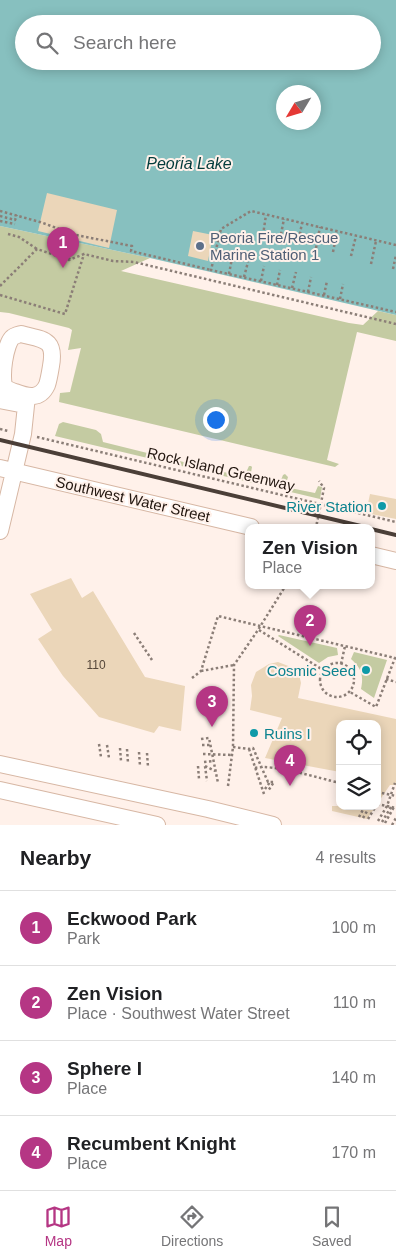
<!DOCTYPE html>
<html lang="en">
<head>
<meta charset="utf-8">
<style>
	:root { --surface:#fff; --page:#f6f6f6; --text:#202124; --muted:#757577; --line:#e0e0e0; --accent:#b53684 }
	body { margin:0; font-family:Arial,sans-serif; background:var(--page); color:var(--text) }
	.controls { position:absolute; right:15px; bottom:15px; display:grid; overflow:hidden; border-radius:10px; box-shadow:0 2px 12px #0003 }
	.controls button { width:45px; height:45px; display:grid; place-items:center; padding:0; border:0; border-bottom:1px solid var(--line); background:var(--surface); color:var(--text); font:25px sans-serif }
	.compass { position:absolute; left:276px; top:85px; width:45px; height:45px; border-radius:50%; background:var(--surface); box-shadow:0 2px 12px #0003; rotate:232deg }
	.you { position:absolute; left:215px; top:419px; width:18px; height:18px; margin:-12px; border:4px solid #fff; border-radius:50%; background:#1a73e8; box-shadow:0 0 0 8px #1a73e833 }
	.badge { display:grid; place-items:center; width:32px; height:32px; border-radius:50%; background:var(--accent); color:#fff; font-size:16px; font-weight:700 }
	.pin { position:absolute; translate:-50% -41px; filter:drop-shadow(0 1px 2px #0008) }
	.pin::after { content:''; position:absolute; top:26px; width:18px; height:15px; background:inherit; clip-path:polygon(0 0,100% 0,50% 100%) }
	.popup { position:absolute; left:245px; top:524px; width:130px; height:65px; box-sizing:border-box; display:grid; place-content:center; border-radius:10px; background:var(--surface); filter:drop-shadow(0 1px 4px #0005); font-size:16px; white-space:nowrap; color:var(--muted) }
	.popup b { font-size:19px; color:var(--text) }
	.popup::after { content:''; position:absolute; left:50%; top:100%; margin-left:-10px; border:10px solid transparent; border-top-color:var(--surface) }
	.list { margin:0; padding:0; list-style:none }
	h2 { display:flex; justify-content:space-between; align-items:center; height:65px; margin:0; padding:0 20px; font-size:21px }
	h2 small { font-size:16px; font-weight:400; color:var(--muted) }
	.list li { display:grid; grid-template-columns:32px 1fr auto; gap:15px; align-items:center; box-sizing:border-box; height:75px; padding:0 20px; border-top:1px solid var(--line) }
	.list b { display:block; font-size:19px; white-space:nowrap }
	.list p { margin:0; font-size:16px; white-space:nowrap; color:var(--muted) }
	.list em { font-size:16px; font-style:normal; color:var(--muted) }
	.icon { flex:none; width:28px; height:28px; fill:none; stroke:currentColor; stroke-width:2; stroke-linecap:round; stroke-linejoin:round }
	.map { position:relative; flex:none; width:396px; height:825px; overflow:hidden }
	.search { position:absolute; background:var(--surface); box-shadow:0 2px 12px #0003; left:15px; right:15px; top:15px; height:55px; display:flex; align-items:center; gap:12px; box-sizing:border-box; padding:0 18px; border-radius:28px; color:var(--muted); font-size:19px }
	.sheet { height:365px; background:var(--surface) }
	nav { display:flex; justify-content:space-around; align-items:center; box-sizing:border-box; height:70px; border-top:1px solid var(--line); background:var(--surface); font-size:14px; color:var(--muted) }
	nav a { display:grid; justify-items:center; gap:2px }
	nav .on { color:var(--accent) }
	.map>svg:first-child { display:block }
	.green { fill:#c4cba2 }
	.water { fill:#87c0bf; fill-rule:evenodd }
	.building { fill:#ebd6b9 }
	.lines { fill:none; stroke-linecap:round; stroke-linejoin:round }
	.minor-casing { stroke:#d7b7a4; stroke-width:18 }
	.path { stroke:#8b7e77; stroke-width:2.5; stroke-dasharray:2.5 2.5; stroke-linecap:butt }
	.minor { stroke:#fff; stroke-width:16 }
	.rail { stroke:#4b3f38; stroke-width:4 }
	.service-dot { fill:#5c6f8a; stroke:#fff1ea; stroke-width:2 }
	.culture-dot { fill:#0f9aa8; stroke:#fff1ea; stroke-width:2 }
	.labels { text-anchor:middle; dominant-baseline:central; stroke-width:4; stroke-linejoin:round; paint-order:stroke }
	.number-label { font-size:12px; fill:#55473a }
	.service-label { font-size:15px; fill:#4e5e75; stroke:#fff1ea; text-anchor:start }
	.street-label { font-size:15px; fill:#231710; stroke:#fff1ea }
	.culture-label { font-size:15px; fill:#0d838f; stroke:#fff1ea; text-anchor:end }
	.water-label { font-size:16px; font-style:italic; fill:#023b3b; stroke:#fff1ea }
</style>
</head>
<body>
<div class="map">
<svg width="396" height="825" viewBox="0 0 396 825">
	<rect width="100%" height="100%" fill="#fff1ea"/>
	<path class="green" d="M 0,226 L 150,258 L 121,271 L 349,323 L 363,325 L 378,311 L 396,315 L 396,341 L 357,332 L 327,460 L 339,464 L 335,467 L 59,402 L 60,393 L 70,392 L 81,348 L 68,350 L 72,330 L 69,328 L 9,313 L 0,312 Z
		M 63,422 L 96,430 L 101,434 L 103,442 L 244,477 L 249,466 L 251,466 L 252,467 L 250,478 L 279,485 L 283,475 L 285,474 L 288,477 L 285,487 L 315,493 L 318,486 L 322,487 L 320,499 L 55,436 L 59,424 Z
		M 279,635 L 337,648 L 338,655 L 328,657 L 319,663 L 278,636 Z
		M 354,652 L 387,660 L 374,698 L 361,689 C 364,675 361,668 351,659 Z"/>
	<path class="water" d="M 0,0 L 396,0 L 396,315 L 150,258 L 0,226 ZM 24,24 L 372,24 L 372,61 L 24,61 ZM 284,92 L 314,92 L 314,122 L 284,122 Z"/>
	<path class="building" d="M 47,193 L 117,210 L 109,248 L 38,231 Z
		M 193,231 L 213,235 L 208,261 L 188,256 Z
		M 370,494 L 396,499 L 396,519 L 366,513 Z
		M 71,578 L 82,598 L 93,591 L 145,677 L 185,686 L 181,731 L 159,726 L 154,733 L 99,717 L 63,676 L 38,639 L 52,630 L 30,594 Z
		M 278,662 L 291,667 L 299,674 L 301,683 L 298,698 L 396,719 L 396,785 L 390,785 L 377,804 L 377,724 L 340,724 L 340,772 L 265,758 L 282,718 L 250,710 L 252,696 L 251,685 L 256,672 L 269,664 Z
		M 332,806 L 376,806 L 367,819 L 332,811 Z"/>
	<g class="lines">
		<g class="minor-casing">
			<path id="minor" d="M 21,334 C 43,340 56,338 51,366 C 50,372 49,379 47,385 C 40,400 28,397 15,392 C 12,391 7,389 5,387 C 0,379 5,343 13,337 C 14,336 20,334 21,334 Z
				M 0,400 L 25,405
				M 0,468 L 251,527
				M 0,531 L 23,434 L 27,396
				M 371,555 L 396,561
				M 0,764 L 208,809 L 273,825
				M 0,790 L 157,825"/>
		</g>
		<path class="path" d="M 0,211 L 40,222 L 76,235 L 132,246 L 131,251 L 211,270
			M 0,216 L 15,220 L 17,215
			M 0,221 L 15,224
			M 8,234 L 19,237 L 37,249
			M 263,235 L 266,215
			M 280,239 L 284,219
			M 298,244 L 302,223
			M 396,245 L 251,211 L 221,229 L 211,270 L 396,312
			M 316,248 L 320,227
			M 333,252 L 337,232
			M 351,256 L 356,236
			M 69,260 L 76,235
			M 371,264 L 376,241
			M 393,269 L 396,255
			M 229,274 L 232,258
			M 244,277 L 248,262
			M 261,281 L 264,266
			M 277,285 L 280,270
			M 0,286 L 37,249 L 69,260 L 84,254 L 113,261 L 134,262 L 396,324
			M 292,288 L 296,272
			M 308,292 L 311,277
			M 0,295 L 65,314 L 84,254
			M 324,295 L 327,281
			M 340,299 L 343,284
			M 0,429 L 8,431
			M 37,437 L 396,522
			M 312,527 L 317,523 L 324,488 L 319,481
			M 259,630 L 323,670
			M 134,633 L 152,660
			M320 680a17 17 0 1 1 34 0a17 17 0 1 1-34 0Z
			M 341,664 L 345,646
			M 201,671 L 234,665
			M 192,678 L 201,671 L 218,616 L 395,658 L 376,707 L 350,692
			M 386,679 L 396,682
			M 201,739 L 209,738 L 218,783
			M 99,744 L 101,757
			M 107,745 L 109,758
			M 202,745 L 210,745
			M 233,747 L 249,749 L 253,748 L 268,782 L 274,782 L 268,791
			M 120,748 L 121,761
			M 127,749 L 128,763
			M 249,749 L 264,794
			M 139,752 L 140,766
			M 147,753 L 148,767
			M 203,754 L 232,755
			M 204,762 L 213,761
			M 198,766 L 199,779
			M 205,766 L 207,781
			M 205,766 L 215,771
			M 255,768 C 271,763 322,779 340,783
			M 228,786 L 233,747 L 234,665 L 258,630 L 286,585
			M 265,789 L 270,782
			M 377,792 L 396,796
			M 377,804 L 396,808
			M 359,817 L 365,806
			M 363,818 L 370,806
			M 368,819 L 376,806
			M 378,821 L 387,806 L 395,783
			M 382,822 L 391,807
			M 385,823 L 394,807
			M 392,825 L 396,818"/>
		<use href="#minor" class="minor"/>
		<path class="rail" d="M 0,440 L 365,527
			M 371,529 L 396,535"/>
	</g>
	<circle class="service-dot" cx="200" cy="246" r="5"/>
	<g class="culture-dot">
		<circle cx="382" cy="506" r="5"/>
		<circle cx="366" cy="670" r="5"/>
		<circle cx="254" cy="733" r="5"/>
	</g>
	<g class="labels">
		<g class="number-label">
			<text x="96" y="665">110</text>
		</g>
		<g class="service-label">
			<text x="210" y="237">Peoria Fire/Rescue<tspan x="210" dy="17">Marine Station 1</tspan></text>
		</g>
		<g class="street-label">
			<text transform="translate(221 469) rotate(13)">Rock Island Greenway</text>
			<text transform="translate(133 499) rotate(13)">Southwest Water Street</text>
		</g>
		<g class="culture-label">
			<text x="372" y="506">River Station</text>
			<text x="356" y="670">Cosmic Seed</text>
			<text x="264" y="733" text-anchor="start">Ruins I</text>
		</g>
		<g class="water-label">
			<text x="189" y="163">Peoria Lake</text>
		</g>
	</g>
</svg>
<div class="controls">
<button><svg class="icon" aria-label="locate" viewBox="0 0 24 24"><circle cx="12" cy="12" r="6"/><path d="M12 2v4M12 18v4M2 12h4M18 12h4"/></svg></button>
<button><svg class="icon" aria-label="layers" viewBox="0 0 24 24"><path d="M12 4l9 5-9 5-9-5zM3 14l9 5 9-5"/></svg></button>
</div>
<svg class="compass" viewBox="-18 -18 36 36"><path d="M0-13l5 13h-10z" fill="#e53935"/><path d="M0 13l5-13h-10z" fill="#757577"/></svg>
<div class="you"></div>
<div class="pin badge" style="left:63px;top:268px">1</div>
<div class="pin badge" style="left:310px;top:646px">2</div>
<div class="popup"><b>Zen Vision</b>Place</div>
<div class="pin badge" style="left:212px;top:727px">3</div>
<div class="pin badge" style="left:290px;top:786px">4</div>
<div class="search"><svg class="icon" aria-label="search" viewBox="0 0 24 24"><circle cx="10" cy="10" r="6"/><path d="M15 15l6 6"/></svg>Search here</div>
</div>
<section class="sheet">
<h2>Nearby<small>4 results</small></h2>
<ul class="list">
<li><span class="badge">1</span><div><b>Eckwood Park</b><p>Park</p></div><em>100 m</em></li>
<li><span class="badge">2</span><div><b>Zen Vision</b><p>Place · Southwest Water Street</p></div><em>110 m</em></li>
<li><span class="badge">3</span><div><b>Sphere I</b><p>Place</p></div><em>140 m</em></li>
<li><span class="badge">4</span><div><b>Recumbent Knight</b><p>Place</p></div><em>170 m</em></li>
</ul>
</section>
<nav>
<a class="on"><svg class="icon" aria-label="map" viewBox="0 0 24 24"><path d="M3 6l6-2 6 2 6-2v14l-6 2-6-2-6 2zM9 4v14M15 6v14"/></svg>Map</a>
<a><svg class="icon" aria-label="directions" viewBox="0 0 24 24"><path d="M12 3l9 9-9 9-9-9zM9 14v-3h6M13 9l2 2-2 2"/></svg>Directions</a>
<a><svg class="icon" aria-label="saved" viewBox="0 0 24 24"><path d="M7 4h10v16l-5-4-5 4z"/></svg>Saved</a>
</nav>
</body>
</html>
